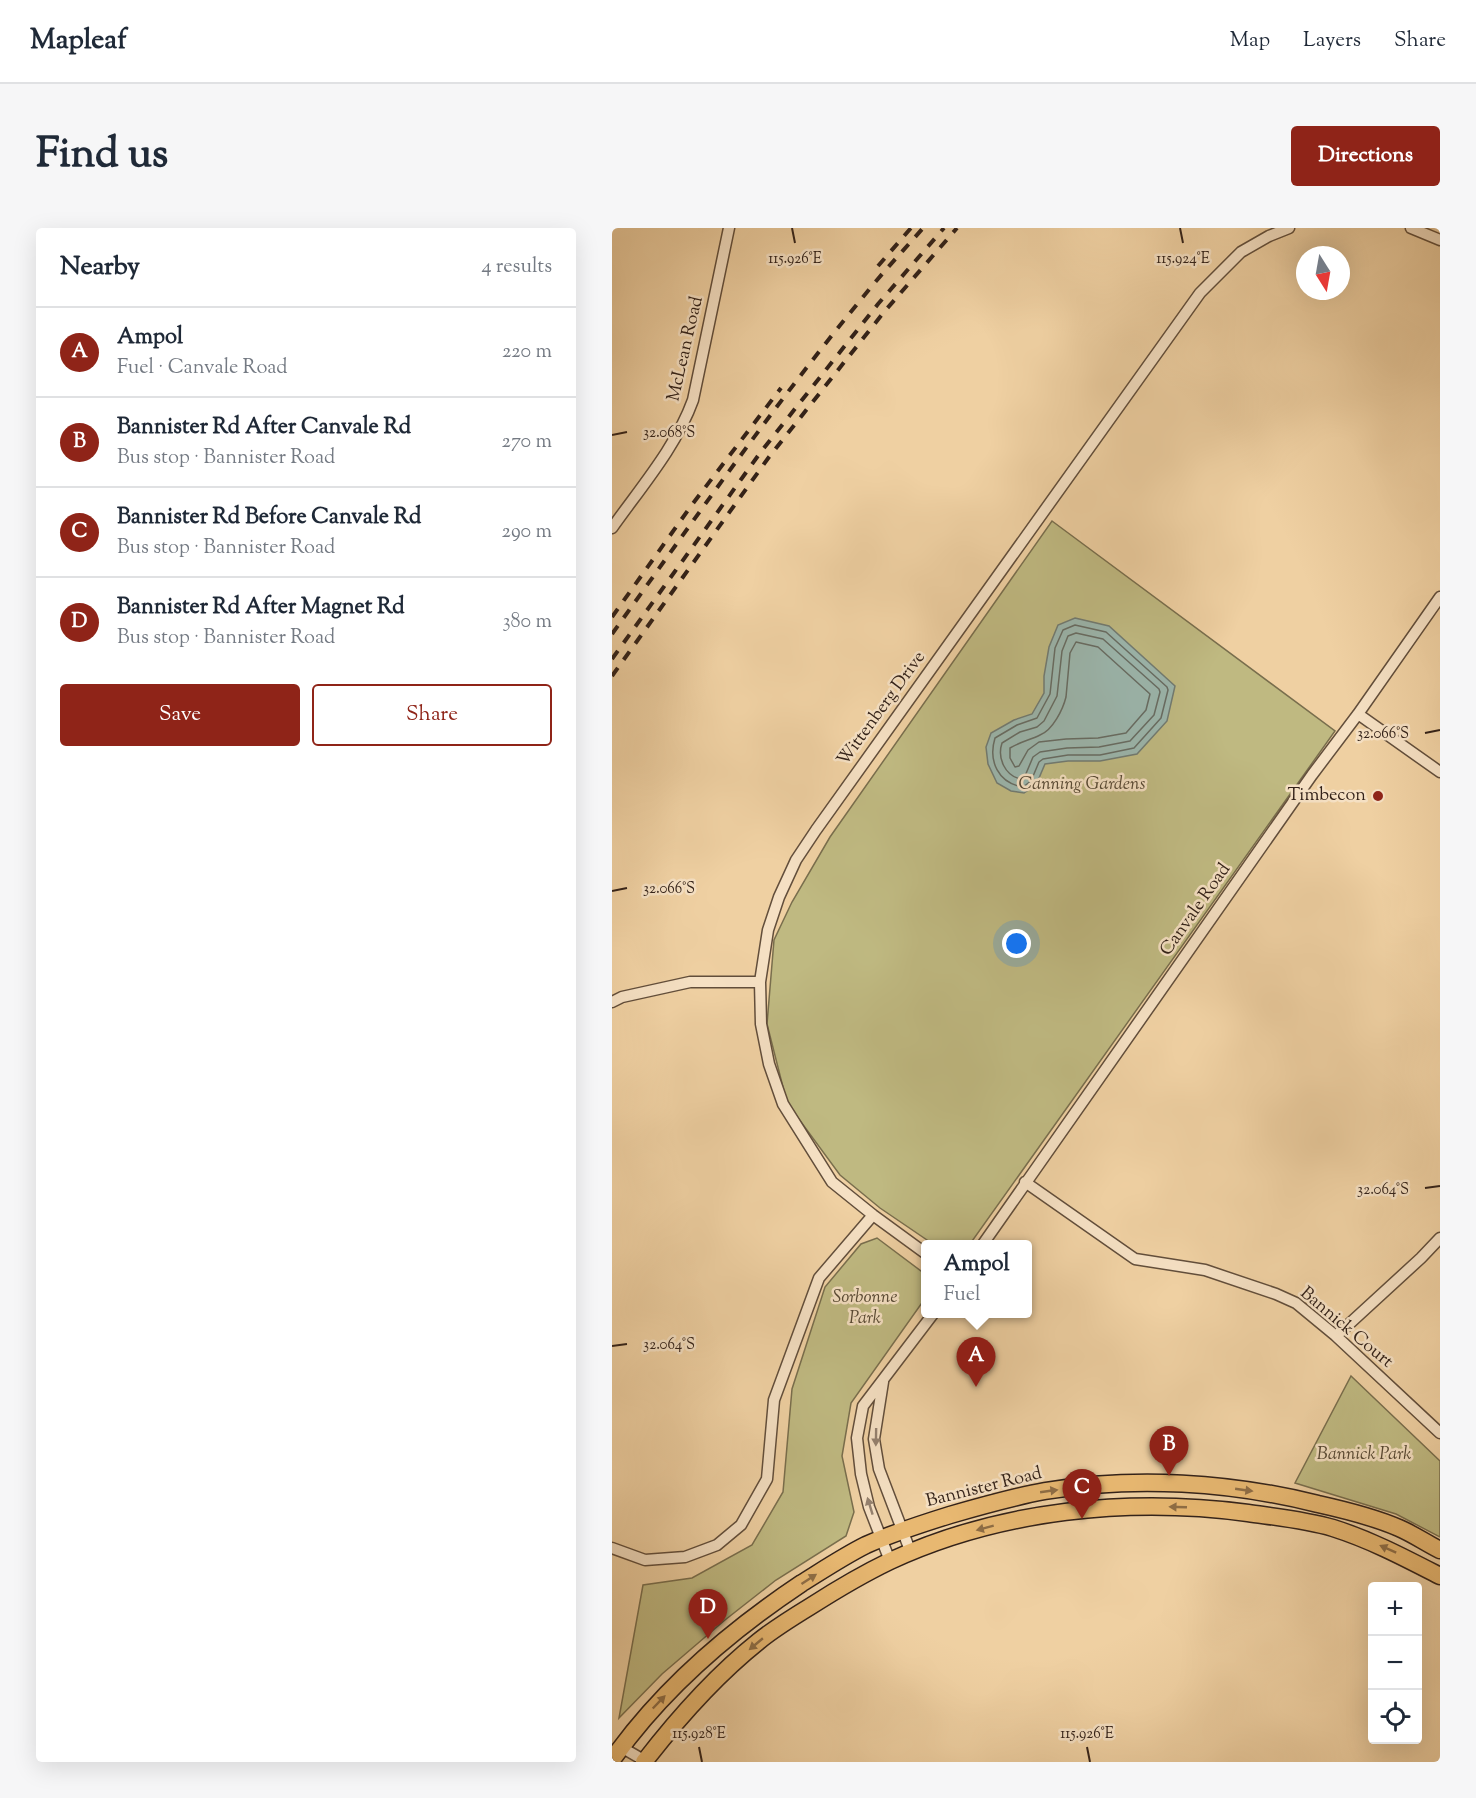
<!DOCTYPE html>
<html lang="en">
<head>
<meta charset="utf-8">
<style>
	:root { --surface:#fff; --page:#f6f6f7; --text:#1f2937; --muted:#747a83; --line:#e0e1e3; --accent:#8f2418 }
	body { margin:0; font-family:"Sorts Mill Goudy",serif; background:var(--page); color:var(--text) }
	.controls { position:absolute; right:18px; bottom:18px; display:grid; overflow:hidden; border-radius:6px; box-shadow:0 6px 24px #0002 }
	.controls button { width:54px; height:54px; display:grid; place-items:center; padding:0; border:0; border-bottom:2px solid var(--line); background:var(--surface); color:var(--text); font:30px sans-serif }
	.compass { position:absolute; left:684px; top:18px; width:54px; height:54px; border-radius:50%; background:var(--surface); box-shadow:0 6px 24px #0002; rotate:169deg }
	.you { position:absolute; left:405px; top:716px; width:21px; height:21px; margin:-15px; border:4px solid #fff; border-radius:50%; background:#1a73e8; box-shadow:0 0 0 9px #1a73e833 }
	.badge { display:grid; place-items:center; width:39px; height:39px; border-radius:50%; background:var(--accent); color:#fff; font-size:20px; font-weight:700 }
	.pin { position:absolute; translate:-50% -50px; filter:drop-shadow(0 2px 3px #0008) }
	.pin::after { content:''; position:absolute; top:32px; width:21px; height:18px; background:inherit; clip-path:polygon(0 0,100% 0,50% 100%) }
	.popup { position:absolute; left:309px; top:1012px; width:111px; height:78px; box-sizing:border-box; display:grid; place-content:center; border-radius:6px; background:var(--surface); filter:drop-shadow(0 2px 4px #0005); font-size:20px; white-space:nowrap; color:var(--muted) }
	.popup b { font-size:22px; color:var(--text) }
	.popup::after { content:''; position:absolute; left:50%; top:100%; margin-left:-12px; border:12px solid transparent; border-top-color:var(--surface) }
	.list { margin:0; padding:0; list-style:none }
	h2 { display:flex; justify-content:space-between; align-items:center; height:78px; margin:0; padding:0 24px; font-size:26px }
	h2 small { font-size:20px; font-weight:400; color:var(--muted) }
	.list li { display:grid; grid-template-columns:39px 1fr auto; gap:18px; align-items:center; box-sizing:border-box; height:90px; padding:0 24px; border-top:2px solid var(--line) }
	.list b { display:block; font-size:22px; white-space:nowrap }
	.list p { margin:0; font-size:20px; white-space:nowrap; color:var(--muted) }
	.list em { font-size:20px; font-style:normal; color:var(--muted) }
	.actions { display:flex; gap:12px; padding:18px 24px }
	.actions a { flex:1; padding:14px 0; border:2px solid var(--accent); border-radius:6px; text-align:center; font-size:21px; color:var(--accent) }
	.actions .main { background:var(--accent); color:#fff }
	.icon { flex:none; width:33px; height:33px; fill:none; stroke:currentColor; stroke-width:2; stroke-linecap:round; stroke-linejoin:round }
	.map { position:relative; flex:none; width:828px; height:1534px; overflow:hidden; border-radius:6px }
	header { display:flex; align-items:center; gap:36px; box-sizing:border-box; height:84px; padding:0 30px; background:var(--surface); border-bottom:2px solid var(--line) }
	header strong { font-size:28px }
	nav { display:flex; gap:33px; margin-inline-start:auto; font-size:21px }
	.intro { display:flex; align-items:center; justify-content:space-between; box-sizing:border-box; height:144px; padding:0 36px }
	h1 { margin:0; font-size:42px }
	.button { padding:15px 27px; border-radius:6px; background:var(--accent); color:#fff; font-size:21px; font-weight:700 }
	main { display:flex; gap:36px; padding:0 36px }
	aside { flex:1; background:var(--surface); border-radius:6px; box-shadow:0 6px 24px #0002 }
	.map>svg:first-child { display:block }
	.green { fill:#bfb981; stroke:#796e4d; stroke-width:1.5 }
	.water { fill:#9bb6ad; stroke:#717b72; stroke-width:1.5 }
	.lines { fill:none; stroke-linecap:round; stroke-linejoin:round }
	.shore { stroke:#676c63; stroke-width:1.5 }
	.minor-casing { stroke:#624e3b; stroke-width:13 }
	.primary-casing { stroke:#332219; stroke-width:19 }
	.minor { stroke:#f5e0c3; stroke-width:10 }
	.primary { stroke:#e8b871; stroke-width:16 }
	.rail { stroke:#332219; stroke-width:4; stroke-dasharray:10 10; stroke-linecap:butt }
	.oneway { fill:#94816e }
	.oneway2 { fill:#8e6d45 }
	.ticks { fill:none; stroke:#332219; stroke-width:2 }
	.poi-dot { fill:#8f2418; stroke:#f5e0c3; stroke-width:2 }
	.labels { text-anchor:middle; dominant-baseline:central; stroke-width:5; stroke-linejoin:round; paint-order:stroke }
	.street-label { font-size:18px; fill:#332219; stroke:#f5e0c3 }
	.park-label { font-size:18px; font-style:italic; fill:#564833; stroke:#f5e0c3 }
	.poi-label { font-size:18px; fill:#332219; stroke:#f5e0c3; text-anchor:end }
	.ticks-label { font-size:15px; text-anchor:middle; fill:#332219; stroke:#f5e0c3; stroke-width:5; stroke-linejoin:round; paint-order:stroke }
</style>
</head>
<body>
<header>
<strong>Mapleaf</strong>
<nav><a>Map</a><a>Layers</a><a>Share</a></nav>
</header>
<div class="intro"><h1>Find us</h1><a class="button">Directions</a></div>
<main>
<aside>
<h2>Nearby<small>4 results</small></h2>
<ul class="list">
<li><span class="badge">A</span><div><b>Ampol</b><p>Fuel · Canvale Road</p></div><em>220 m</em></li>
<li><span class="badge">B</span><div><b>Bannister Rd After Canvale Rd</b><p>Bus stop · Bannister Road</p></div><em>270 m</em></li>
<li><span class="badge">C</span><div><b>Bannister Rd Before Canvale Rd</b><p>Bus stop · Bannister Road</p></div><em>290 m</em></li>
<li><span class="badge">D</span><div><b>Bannister Rd After Magnet Rd</b><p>Bus stop · Bannister Road</p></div><em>380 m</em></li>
</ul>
<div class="actions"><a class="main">Save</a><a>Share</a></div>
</aside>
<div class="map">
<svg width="828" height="1534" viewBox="0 0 828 1534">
	<rect width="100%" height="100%" fill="#efd0a2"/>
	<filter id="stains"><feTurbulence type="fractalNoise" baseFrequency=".00333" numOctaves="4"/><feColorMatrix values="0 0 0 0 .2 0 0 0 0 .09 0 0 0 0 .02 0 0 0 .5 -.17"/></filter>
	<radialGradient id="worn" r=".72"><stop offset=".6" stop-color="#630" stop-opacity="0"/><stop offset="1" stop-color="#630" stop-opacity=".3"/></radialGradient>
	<path class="green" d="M 440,293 L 723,503 L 358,1016 L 321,1016 L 268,980 L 228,947 L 175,875 L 155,796 L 162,712 L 180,674 L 218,609 Z
		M 265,1010 L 313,1046 L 312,1072 L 239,1175 L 230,1228 L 242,1284 L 234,1308 L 164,1352 L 113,1392 L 50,1446 L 7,1490 L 31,1357 L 80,1350 L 140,1317 L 171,1264 L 180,1161 L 213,1059 L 249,1016 Z
		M 739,1148 L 828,1233 L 828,1309 L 784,1286 L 683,1255 Z"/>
	<path class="water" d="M 463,390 L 497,398 L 563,458 L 555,493 L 525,526 L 488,533 L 456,533 L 433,536 L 424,557 L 412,565 L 399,563 L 385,555 L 376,536 L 374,519 L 379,505 L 402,492 L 420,486 L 432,465 L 432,448 L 437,419 L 446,397 Z"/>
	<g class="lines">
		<path class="shore" d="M 463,397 L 494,404 L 555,459 L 556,462 L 549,490 L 522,520 L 488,527 L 456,527 L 431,531 L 427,534 L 419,553 L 411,559 C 386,555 376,533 383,510 L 405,497 L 425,490 L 438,466 L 443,420 L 451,402 Z
			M 464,405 L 491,411 L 547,461 L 548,464 L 542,487 L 518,513 L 487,519 L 455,520 L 428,524 L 421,529 L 413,548 L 409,551 C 393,548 385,530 390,515 L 408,504 L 425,499 L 432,493 L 445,468 L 450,423 L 456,408 Z
			M 464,414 L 486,419 L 538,466 L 534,482 L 514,505 L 486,510 L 454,511 L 427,514 L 416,522 L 407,538 L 403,539 L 398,530 L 398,520 C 408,514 418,512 428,507 C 441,502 451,481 454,469 L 458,425 Z"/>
		<g class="minor-casing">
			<path id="minor" d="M 799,0 L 828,12
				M 0,300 C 29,259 64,219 81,172 L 117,0
				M 746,486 L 828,544
				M 0,774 L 10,769 L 78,754 L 148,754
				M 413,954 L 523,1031 L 593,1042 L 664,1066 L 684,1075 L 724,1108 L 828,1205
				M 371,1016 L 700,547 L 746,486 L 828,369
				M 313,1025 L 261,987 L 220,954 L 171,876 L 157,836 L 149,796 L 148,754 L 156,702 L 167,669 L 184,632 L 204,602 L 588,65 L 629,24 L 657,8 L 677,0
				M 724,1108 L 809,1030 L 828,1010
				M 271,1154 L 262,1211 L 267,1241 L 299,1325
				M 0,1320 L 33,1332 L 73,1329 L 105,1317 L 129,1297 L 155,1251 L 162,1172 L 207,1050 L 261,987
				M 278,1333 L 257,1279 L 249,1246 L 245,1210 L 251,1178 L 321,1086
				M 9,1519 L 35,1534"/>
		</g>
		<g class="primary-casing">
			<path id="primary" d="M 0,1532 C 50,1461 118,1403 190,1355 C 211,1342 232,1328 254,1317 C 281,1305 309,1296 338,1287 C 369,1278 400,1269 433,1263 C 523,1248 618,1254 706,1276 C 733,1282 762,1289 787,1300 C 801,1306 814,1315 828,1322
				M 32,1534 C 66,1490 103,1448 147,1413 C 163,1400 181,1389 199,1378 C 224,1362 251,1346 278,1333 C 388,1282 517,1269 636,1285 C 664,1289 694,1292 721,1300 C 759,1312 793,1330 828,1348"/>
		</g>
		<use href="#minor" class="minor"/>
		<use href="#primary" class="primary"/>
		<path class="rail" d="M 266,38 L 299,0
			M 0,389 L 79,278 L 169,160
			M 0,406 C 82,292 162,177 251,69 C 270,45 291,23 311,0
			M 0,431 L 148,225 L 266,76 L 332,0
			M 0,448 L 157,229 L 272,84 L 345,0"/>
	</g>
	<defs><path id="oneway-solid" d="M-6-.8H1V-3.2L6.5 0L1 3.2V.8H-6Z" transform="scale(1.5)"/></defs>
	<g class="oneway">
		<use href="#oneway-solid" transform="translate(264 1209) rotate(91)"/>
		<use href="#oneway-solid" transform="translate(258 1278) rotate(-107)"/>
	</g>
	<g class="oneway2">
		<use href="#oneway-solid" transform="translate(632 1262) rotate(8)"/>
		<use href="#oneway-solid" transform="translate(437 1263) rotate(-8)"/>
		<use href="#oneway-solid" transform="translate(566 1279) rotate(-178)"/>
		<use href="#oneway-solid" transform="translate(373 1300) rotate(165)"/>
		<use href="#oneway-solid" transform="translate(776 1321) rotate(-156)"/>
		<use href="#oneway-solid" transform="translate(197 1351) rotate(-33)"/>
		<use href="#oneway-solid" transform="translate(144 1416) rotate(140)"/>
		<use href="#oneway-solid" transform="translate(47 1474) rotate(-46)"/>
	</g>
	<path class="ticks" d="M 180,0 L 183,15M 568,0 L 571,15M 0,207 L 15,204M 813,505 L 828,502M 0,663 L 15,660M 813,960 L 828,958M 0,1118 L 15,1116M 87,1519 L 90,1534M 475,1519 L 478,1534"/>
	<circle class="poi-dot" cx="766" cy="568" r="6"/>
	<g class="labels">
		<g class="street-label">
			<text transform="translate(74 121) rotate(-77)">McLean Road</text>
			<text transform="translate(270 481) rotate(-54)">Wittenberg Drive</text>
			<text transform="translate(584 682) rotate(-55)">Canvale Road</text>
			<text transform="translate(734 1100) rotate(40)">Bannick Court</text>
			<text transform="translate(372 1260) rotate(-14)">Bannister Road</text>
		</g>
		<g class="park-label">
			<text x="470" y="557">Canning Gardens</text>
			<text x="253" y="1070">Sorbonne<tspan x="253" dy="21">Park</tspan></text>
			<text x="752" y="1227">Bannick Park</text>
		</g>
		<g class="poi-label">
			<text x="754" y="568">Timbecon</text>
		</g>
	</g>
	<g class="ticks-label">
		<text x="183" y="35">115.926°E</text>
		<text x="571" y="35">115.924°E</text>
		<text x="57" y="209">32.068°S</text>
		<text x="771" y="510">32.066°S</text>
		<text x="57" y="665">32.066°S</text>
		<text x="771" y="966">32.064°S</text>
		<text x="57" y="1121">32.064°S</text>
		<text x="87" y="1510">115.928°E</text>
		<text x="475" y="1510">115.926°E</text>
	</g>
	<rect width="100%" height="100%" filter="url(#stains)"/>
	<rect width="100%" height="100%" fill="url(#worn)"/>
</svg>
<div class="controls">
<button>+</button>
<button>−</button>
<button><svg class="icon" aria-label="locate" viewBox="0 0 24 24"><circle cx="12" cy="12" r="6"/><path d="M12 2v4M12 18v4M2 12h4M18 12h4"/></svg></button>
</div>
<svg class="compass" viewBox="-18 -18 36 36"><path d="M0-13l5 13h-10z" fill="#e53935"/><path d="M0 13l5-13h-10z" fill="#747a83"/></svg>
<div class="you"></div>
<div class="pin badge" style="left:364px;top:1159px">A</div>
<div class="popup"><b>Ampol</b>Fuel</div>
<div class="pin badge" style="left:557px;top:1248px">B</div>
<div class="pin badge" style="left:470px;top:1291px">C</div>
<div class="pin badge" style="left:96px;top:1411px">D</div>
</div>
</main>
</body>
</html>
